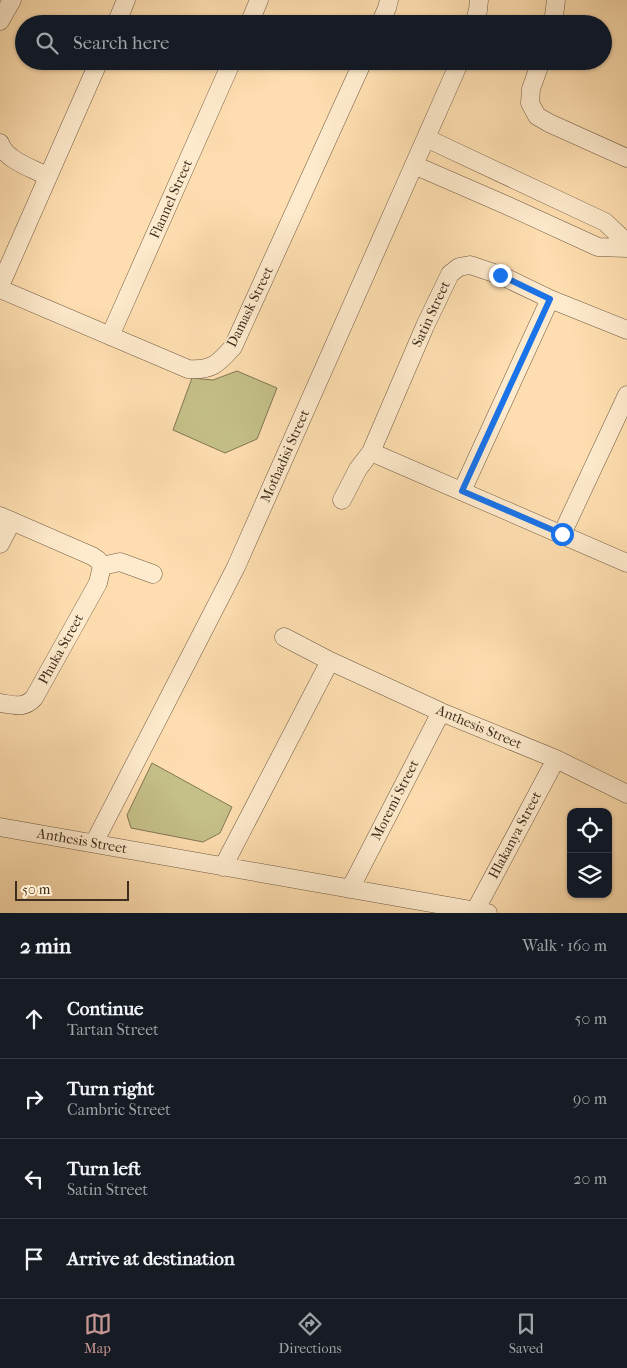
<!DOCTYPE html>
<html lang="en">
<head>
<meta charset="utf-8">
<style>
	:root { --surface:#171b24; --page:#20242c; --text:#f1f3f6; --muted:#9ea1a6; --line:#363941; --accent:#c59692 }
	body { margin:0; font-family:"IM FELL French Canon",serif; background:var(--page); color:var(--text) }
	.controls { position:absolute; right:15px; bottom:15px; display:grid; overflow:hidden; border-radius:10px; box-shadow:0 1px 4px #0004 }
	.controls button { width:45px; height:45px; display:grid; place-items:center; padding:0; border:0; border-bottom:1px solid var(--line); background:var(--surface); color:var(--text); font:25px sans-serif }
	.scale { position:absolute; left:15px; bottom:12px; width:114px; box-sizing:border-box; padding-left:5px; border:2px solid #3e2e1e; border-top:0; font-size:14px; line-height:18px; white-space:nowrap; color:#3e2e1e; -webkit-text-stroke:4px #feeacc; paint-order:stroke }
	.stop { position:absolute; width:15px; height:15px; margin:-11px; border:4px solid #1a73e8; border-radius:50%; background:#fff }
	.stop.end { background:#1a73e8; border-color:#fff; box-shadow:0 1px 5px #0008 }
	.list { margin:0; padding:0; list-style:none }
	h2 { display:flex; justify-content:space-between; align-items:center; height:65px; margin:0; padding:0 20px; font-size:21px }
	h2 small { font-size:16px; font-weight:400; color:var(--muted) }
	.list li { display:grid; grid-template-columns:32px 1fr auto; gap:15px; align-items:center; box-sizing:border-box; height:80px; padding:0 20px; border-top:1px solid var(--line) }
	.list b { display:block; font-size:19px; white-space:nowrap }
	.list p { margin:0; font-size:16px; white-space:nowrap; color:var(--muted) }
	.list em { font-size:16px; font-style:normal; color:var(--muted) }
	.icon { flex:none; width:28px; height:28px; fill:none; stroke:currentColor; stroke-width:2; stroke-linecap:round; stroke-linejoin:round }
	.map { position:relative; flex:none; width:627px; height:913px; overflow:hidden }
	.search { position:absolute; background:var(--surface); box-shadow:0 1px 4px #0004; left:15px; right:15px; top:15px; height:55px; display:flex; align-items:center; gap:12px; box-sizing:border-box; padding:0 18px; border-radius:28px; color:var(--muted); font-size:19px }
	.sheet { height:385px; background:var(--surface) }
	nav { display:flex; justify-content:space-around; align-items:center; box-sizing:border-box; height:70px; border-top:1px solid var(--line); background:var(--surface); font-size:14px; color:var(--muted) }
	nav a { display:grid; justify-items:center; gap:2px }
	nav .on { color:var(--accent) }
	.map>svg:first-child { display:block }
	.green { fill:#c5c088; stroke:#827753 }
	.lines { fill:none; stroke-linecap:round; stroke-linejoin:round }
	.street-casing { stroke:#6e5a42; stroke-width:19 }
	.street { stroke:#feeacc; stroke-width:18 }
	.route { stroke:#1a73e8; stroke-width:6 }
	.labels { text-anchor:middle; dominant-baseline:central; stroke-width:4; stroke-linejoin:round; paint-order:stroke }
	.street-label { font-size:14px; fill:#3e2e1e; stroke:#feeacc }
</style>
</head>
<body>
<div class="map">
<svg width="627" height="913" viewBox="0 0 627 913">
	<rect width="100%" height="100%" fill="#fedeb0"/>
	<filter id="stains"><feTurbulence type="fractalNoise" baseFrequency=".004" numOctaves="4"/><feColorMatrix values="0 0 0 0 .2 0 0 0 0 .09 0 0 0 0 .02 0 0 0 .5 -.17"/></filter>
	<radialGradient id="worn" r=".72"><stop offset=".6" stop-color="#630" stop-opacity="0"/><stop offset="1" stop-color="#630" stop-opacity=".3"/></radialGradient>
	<path class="green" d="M 237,371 L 277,388 L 257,439 L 225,453 L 173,430 L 192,378 L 213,380 Z
		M 152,763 L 232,807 L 220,833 L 203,842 L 131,828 L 127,815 Z"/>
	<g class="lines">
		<g class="street-casing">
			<path id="street" d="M 0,21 L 12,0
				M 116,24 L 126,0
				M 249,24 L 259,0
				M 380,24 L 387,8 L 389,0
				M 474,24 L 478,10 L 479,0
				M 553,24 L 556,0
				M 541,61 L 531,89 L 530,103 L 537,116 L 549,123 L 627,158
				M 426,138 L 605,222 L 627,243
				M 0,143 C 6,161 33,168 48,177
				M 414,165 L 506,205 L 598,247 L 627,248
				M 0,286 L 99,61
				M 0,289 L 188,369 C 211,371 218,364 233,347 L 363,61
				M 110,336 L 232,61
				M 371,452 L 627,563
				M 462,491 L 550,299
				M 342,500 L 358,469 L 371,452 L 425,326 L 450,274 L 459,267 L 470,265 L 500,275 L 550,299 L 627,330
				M 0,516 L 92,556 L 98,560 L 102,566 L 98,583 L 34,698 C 24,709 14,705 0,703
				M 562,534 L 627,395
				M 0,544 L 12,521
				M 102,566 L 120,562 L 153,574
				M 284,637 L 330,661 L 441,712 L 556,759 L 627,794
				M 0,827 L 488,913
				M 94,843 L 236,567 L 460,61
				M 223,867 L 330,661
				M 350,889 L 441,712
				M 475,911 L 556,759"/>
		</g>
		<use href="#street" class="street"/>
	</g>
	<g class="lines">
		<path class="route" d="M 500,275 L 550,299 L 462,491 L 562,534"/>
	</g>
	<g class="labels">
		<g class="street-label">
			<text transform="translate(171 199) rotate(-66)">Flannel Street</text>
			<text transform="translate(250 307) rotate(-64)">Damask Street</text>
			<text transform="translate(431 314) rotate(-65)">Satin Street</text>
			<text transform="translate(285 456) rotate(-66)">Mothadisi Street</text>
			<text transform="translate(61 649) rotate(-61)">Phuka Street</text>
			<text transform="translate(479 727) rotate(23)">Anthesis Street</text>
			<text transform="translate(395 800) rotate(-63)">Moremi Street</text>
			<text transform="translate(515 835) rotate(-62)">Hlakanya Street</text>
			<text transform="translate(82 841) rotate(10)">Anthesis Street</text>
		</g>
	</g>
	<rect width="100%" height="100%" filter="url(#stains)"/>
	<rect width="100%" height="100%" fill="url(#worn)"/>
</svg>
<div class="controls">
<button><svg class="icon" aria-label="locate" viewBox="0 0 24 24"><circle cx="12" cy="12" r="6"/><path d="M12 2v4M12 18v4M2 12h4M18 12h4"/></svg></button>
<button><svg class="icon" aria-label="layers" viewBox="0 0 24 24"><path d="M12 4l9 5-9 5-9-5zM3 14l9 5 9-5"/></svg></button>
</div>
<div class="scale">50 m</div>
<div class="stop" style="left:562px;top:534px"></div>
<div class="stop end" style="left:500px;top:275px"></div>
<div class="search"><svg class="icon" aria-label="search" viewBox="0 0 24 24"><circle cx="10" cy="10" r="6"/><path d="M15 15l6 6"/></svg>Search here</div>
</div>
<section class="sheet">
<h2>2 min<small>Walk · 160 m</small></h2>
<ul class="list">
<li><svg class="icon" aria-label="ahead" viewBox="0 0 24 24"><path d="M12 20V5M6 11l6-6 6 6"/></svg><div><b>Continue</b><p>Tartan Street</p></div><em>50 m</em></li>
<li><svg class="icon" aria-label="right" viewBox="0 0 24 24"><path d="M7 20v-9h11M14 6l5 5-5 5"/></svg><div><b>Turn right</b><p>Cambric Street</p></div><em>90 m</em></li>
<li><svg class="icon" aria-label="left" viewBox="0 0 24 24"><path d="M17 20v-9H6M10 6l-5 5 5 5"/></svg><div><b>Turn left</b><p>Satin Street</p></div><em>20 m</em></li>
<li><svg class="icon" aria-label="arrive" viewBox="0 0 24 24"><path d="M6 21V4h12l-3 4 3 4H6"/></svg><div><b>Arrive at destination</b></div></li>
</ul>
</section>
<nav>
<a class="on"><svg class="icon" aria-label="map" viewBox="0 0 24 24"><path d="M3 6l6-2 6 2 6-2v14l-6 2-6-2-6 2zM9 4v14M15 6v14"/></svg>Map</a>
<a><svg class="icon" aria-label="directions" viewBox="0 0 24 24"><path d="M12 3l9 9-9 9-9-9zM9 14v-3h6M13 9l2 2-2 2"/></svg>Directions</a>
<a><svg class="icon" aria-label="saved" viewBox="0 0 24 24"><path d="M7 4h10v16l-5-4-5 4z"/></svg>Saved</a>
</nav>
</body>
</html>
